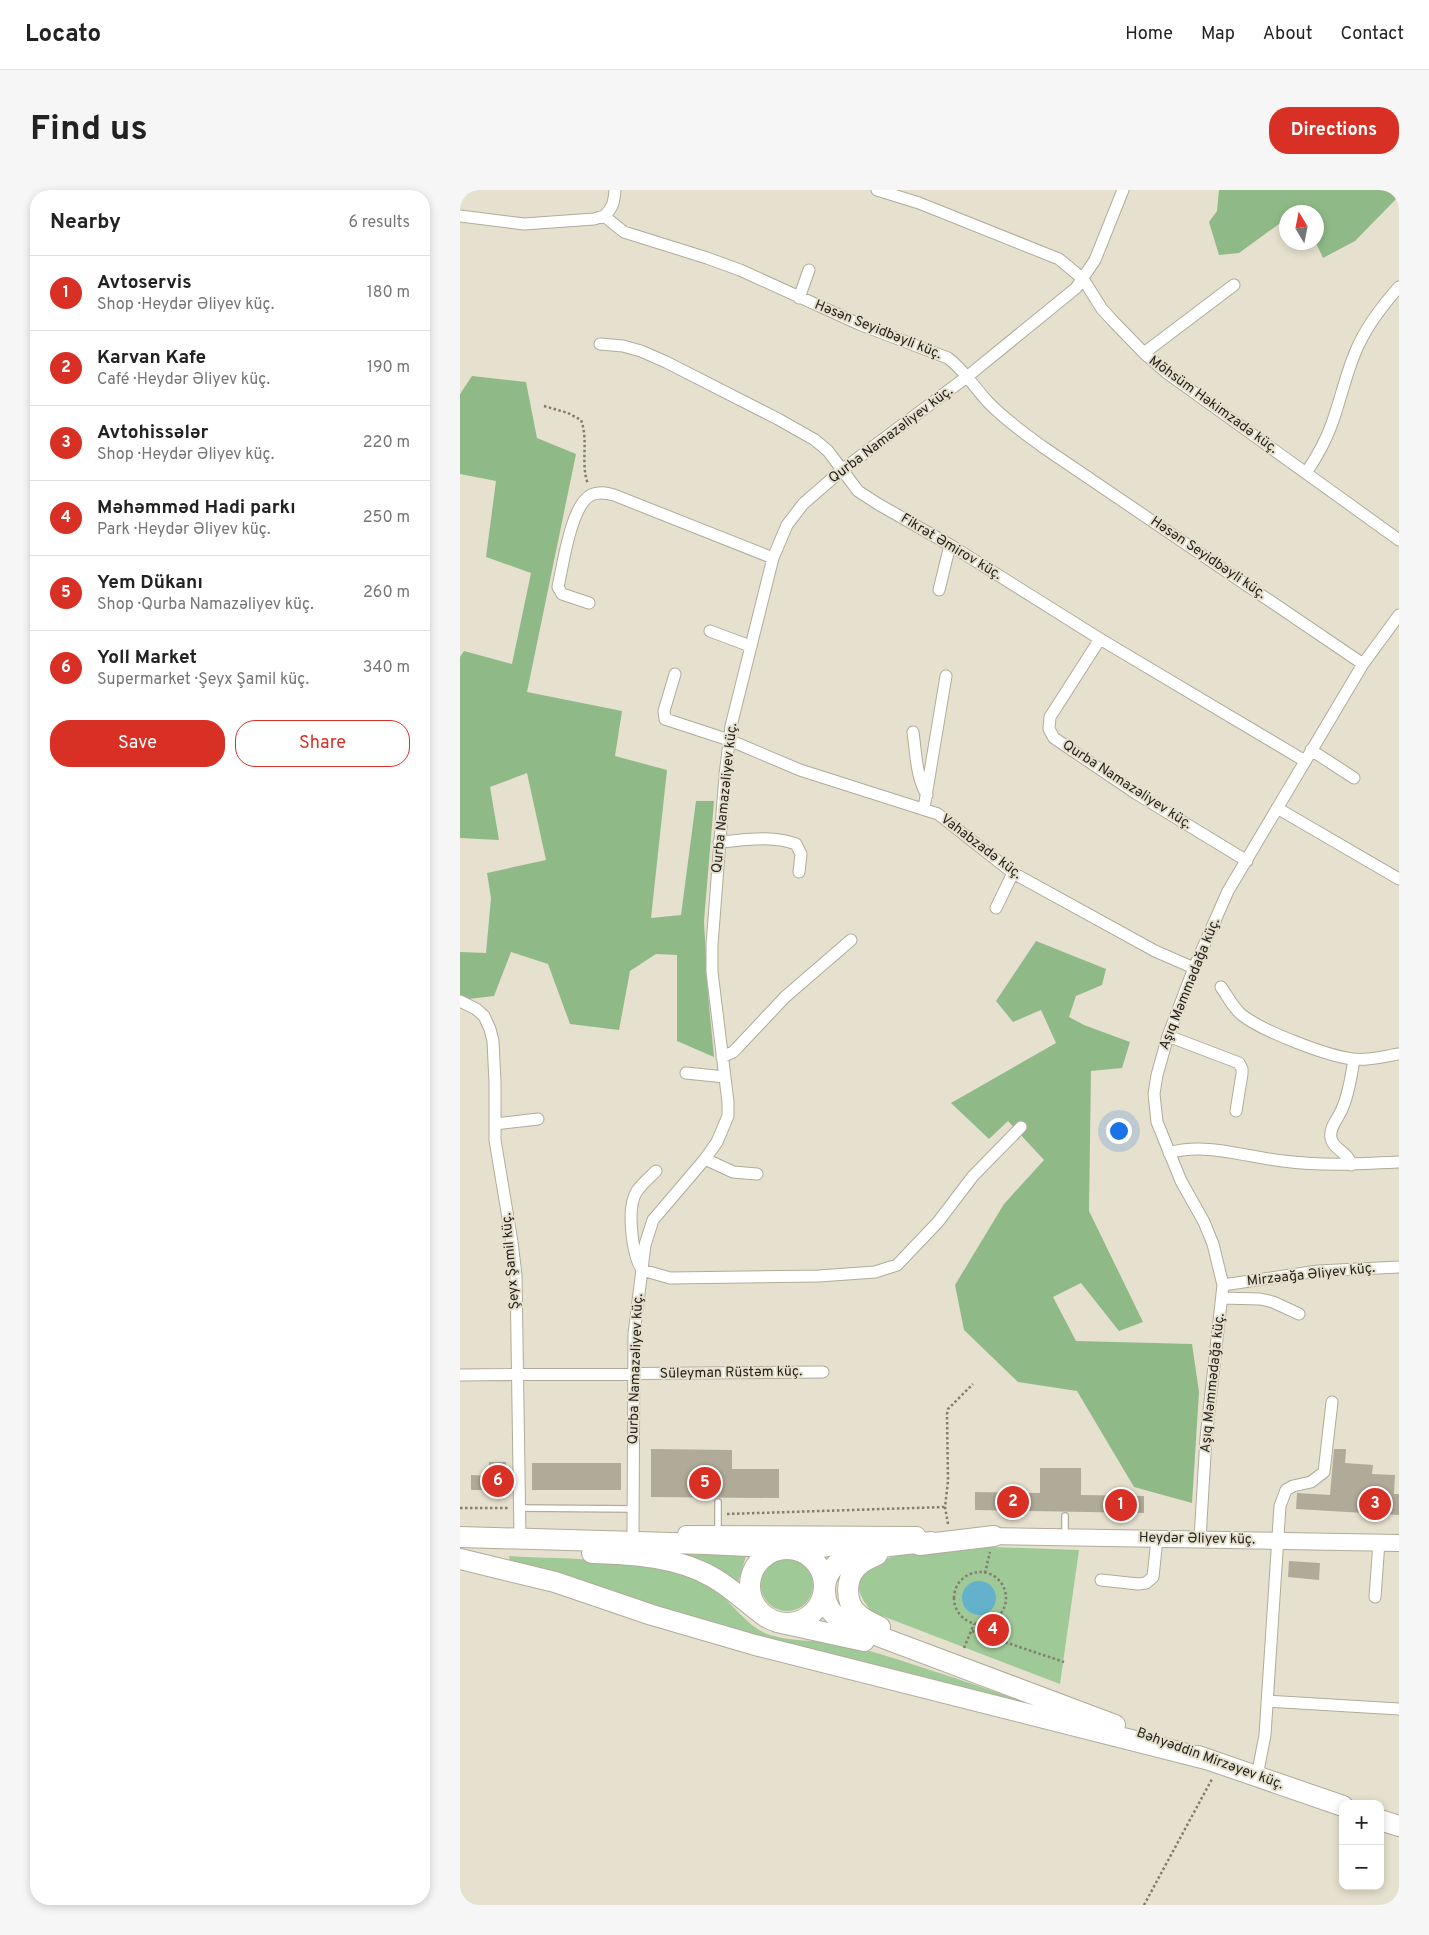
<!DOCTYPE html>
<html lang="en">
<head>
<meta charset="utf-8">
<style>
	:root { --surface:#fff; --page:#f6f6f6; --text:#222; --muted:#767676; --line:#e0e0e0; --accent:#d93025 }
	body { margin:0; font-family:Overpass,sans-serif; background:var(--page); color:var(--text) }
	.controls { position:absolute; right:15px; bottom:15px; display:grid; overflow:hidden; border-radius:10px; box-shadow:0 2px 8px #0003 }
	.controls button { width:45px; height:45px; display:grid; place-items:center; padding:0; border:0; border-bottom:1px solid var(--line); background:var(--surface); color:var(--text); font:25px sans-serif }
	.compass { position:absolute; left:819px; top:15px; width:45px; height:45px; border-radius:50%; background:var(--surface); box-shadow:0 2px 8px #0003; rotate:350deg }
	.you { position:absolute; left:658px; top:940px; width:18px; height:18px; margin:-12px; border:4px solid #fff; border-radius:50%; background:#1a73e8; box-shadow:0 0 0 8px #1a73e833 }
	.badge { display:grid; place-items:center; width:32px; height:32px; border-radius:50%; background:var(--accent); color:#fff; font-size:16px; font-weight:700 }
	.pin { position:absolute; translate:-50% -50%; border:2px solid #fff; box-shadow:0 1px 5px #0006 }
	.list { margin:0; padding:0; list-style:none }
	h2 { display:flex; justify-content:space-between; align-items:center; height:65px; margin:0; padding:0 20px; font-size:21px }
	h2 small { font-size:16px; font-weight:400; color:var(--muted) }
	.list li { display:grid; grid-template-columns:32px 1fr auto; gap:15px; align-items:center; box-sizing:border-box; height:75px; padding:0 20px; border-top:1px solid var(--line) }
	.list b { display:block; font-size:19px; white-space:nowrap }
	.list p { margin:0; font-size:16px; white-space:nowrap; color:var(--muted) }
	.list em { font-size:16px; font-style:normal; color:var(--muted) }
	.actions { display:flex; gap:10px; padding:15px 20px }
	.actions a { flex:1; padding:11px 0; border:1px solid var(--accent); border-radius:20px; text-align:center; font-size:18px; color:var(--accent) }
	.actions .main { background:var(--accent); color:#fff }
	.map { position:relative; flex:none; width:939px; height:1715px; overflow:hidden; border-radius:20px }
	header { display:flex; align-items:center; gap:30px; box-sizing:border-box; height:70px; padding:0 25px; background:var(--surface); border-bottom:1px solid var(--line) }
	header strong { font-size:24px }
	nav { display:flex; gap:28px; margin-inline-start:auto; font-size:18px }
	.intro { display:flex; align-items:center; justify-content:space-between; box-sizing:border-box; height:120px; padding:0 30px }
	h1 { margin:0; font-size:35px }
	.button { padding:12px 22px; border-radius:20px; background:var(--accent); color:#fff; font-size:18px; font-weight:700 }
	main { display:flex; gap:30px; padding:0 30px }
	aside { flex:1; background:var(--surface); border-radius:20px; box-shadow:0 2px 8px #0003 }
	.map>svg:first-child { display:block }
	.green { fill:#a0c998 }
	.forest { fill:#8fba87 }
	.water { fill:#63b1cb }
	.building { fill:#b0aa99 }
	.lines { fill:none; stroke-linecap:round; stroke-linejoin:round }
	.service-casing { stroke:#b1ab9a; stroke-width:8 }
	.minor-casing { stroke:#b1ab9a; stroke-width:13 }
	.secondary-casing { stroke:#b1ab9a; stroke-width:18 }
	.trunk-casing { stroke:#b1ab9a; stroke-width:22 }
	.path { stroke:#817d71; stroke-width:2.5; stroke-dasharray:2.5 2.5; stroke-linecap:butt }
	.service { stroke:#fff; stroke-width:5.5 }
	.minor { stroke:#fff; stroke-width:11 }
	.secondary { stroke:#fff; stroke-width:16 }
	.trunk { stroke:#fff; stroke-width:20 }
	.labels { text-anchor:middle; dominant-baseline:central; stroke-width:4; stroke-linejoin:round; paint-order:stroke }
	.street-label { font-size:14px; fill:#27241e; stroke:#e6e0ce }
</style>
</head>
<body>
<header>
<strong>Locato</strong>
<nav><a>Home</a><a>Map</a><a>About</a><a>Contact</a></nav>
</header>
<div class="intro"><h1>Find us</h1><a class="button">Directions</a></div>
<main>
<aside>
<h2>Nearby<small>6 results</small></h2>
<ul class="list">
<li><span class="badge">1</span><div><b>Avtoservis</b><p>Shop · Heydər Əliyev küç.</p></div><em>180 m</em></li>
<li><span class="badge">2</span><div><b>Karvan Kafe</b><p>Café · Heydər Əliyev küç.</p></div><em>190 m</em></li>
<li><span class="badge">3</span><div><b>Avtohissələr</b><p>Shop · Heydər Əliyev küç.</p></div><em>220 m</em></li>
<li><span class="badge">4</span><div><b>Məhəmməd Hadi parkı</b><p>Park · Heydər Əliyev küç.</p></div><em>250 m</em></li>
<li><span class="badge">5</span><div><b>Yem Dükanı</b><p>Shop · Qurba Namazəliyev küç.</p></div><em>260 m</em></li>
<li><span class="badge">6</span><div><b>Yoll Market</b><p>Supermarket · Şeyx Şamil küç.</p></div><em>340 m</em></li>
</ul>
<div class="actions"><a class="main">Save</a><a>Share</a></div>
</aside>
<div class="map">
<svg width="939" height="1715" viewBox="0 0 939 1715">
	<rect width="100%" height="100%" fill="#e6e0ce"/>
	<path class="green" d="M 486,1357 L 531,1357 L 619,1360 L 600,1494 L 412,1422 C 404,1412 395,1400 400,1387 C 408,1366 467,1360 486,1357 Z
		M 182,1359 L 244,1362 L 286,1366 L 278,1392 L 239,1372 Z
		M 49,1366 C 110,1370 186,1366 242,1392 C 270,1405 284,1439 314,1446 C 339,1453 367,1449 392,1456 C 464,1476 534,1502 604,1525 L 304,1450 L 50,1372 Z
		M301 1395a26 26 0 1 1 52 0a26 26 0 1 1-52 0Z"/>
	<path class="forest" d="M 759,0 L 939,0 L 939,6 L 895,51 L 863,68 L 856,53 L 856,22 L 826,22 L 826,38 L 819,34 L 779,63 L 759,65 L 749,32 L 757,21 Z
		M 12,186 L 66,192 L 77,248 L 116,264 L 67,502 L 162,521 L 155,566 L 207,580 L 191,728 L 221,725 L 236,611 L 254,611 L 244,731 L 248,804 L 254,867 L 217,851 L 217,765 L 196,764 L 170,781 L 159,840 L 110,834 L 88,774 L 51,762 L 34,806 L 0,810 L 0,762 L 26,763 L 31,708 L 27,683 L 86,670 L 67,583 L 30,597 L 39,650 L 0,648 L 0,467 L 4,461 L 52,474 L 71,383 L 26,367 L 36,291 L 0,284 L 0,204 Z
		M 576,751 L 646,779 L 642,795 L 616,806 L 609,827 L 624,835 L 670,852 L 662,878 L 631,881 L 629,1021 L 683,1132 L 659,1141 L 621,1093 L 593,1107 L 616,1151 L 732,1154 L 739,1202 L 732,1313 L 674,1297 L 617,1201 L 558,1192 L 504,1140 L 495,1095 L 544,1014 L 584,970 L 548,931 L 529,949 L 491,913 L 596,853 L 581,820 L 553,832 L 536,811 Z"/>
	<path class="water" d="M502 1408a17 17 0 1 1 34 0a17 17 0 1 1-34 0Z"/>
	<path class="building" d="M 191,1259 L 272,1260 L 272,1279 L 319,1279 L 319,1308 L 191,1307 Z
		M 874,1259 L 886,1259 L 885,1273 L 913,1275 L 912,1284 L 935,1285 L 934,1304 L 939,1304 L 939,1325 L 836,1319 L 837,1303 L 870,1305 Z
		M 29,1272 L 46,1272 L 46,1300 L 11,1300 L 11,1285 L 29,1286 Z
		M 72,1273 L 161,1273 L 161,1300 L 72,1300 Z
		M 580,1278 L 621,1278 L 621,1305 L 684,1306 L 684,1323 L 515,1320 L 515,1302 L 580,1303 Z
		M 829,1371 L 860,1373 L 859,1390 L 828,1387 Z"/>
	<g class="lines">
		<g class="service-casing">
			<path id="service" d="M 258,1312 L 258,1342
				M 60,1318 L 174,1319
				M 605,1346 L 605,1326"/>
		</g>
		<g class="minor-casing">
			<path id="minor" d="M 417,0 L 459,13 L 599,69 L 623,89 L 642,119 L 652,130 L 684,163 L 707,183 L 939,350
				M 0,26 L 64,34 L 134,29 L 144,26 L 164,42 L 247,68 L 280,80 L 399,134 L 488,168 C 505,181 514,197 528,212 C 544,229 564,243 583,257 L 903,474
				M 144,26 C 153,18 154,12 155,0
				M 339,108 L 349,80
				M 140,154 L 163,156 L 181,161 L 206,172 L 318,229 L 355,250 L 368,261 L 398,301 L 418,314 L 490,355 L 640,449 L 845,571
				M 684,163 L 774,95
				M 846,283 C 856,268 865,253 871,236 C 880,212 885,187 895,163 C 905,138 921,117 939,97
				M 479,400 L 490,355
				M 129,413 L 102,404 L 98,397 C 103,375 111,315 131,305 C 139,301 147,303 154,305 L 313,368
				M 250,441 L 290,456
				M 640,449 L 590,527 L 589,539 L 594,548 L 677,604 L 787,671
				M 215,484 L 204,521 L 205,529 L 269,550 L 340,580 L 478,624 L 553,683 L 695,761 L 734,778
				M 453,542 C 456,563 456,587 467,605
				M 851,560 L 894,588
				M 464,618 L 486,486
				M 817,618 L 939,689
				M 259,652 C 286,650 310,645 336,654 L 341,664 L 339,682
				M 536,718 L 553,683
				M 761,797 C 767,805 773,818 782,825 C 802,841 867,866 893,869 C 907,871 925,866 939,864
				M 0,811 L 16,819 L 24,826 L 30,839 L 33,851 L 35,892 L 35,950 L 52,1052 L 56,1085 L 60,1347
				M 708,846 L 779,873 L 782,879 L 782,884 L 776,921
				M 262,867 L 273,862 L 277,858 L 325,807 L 391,750
				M 226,883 L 265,887
				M 35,934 L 78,929
				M 709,963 C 745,952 786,967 823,971 C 862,976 900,974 939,972
				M 245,969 L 273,982 L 297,984
				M 891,975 C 889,962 873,960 871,948 C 869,937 878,929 882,919 C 889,904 891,886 894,870
				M 196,981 C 190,987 182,994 177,1001 C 166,1017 172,1064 182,1080 L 210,1088 L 359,1086 L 415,1082 L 437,1075 L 478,1032 L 513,986 L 561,937
				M 763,1095 L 858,1081 L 939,1077
				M 762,1108 L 800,1109 L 813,1112 L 839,1124
				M 0,1185 L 363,1182
				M 173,1345 L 174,1144 L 185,1055 L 193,1030 L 245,969 L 257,952 L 268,926 L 268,912 L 252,782 L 252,755 L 265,585 L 271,536 L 313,368 L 327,335 L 343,314 L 382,280 L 508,186 L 616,98 L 635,70 L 663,0
				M 740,1349 L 746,1248 L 763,1095 L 753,1054 L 744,1032 L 721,991 L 697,932 L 694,904 L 697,885 L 708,846 L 734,778 L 768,701 L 903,474 L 939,425
				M 641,1390 L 678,1394 L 686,1393 L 693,1387 L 697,1349
				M 915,1407 L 919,1352
				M 807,1511 L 939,1519
				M 797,1586 L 805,1545 L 820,1316 L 826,1300 L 833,1296 L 851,1292 L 864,1282 L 872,1212"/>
		</g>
		<g class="secondary-casing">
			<path id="secondary" d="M 226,1344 L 457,1345
				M 521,1346 L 939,1353
				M 331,1358 L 358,1360 L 404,1351"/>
		</g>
		<g class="trunk-casing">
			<path id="trunk" d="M 0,1347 L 246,1354 L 331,1358
				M 471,1352 C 439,1355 362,1355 365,1402 C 366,1426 383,1432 402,1440 L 655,1535
				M 459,1355 L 534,1346
				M290 1396a37 37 0 1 1 74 0a37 37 0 1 1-74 0Z
				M 132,1363 C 173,1364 219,1367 254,1388 C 273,1399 289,1415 306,1427
				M 417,1365 C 410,1368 402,1371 396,1378 C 386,1389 385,1411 396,1422 C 402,1429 412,1433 420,1437
				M 0,1369 L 95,1392 L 192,1425 L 295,1455 L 750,1570
				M 317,1432 L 404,1451
				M 738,1566 L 883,1616
				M 920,1630 L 939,1636"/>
		</g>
		<path class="path" d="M 84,216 L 108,223 L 121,230 C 129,251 120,273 128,294
			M 0,1318 L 48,1318
			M 267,1324 L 485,1317
			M 488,1334 L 485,1317 L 488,1291 L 487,1224 L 488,1219 L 513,1194
			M494 1408a26 26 0 1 1 52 0a26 26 0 1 1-52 0Z
			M 525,1383 L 530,1362
			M 512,1441 L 604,1472
			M 504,1458 L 514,1434
			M 684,1715 L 752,1589"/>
		<use href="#service" class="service"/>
		<use href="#minor" class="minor"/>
		<use href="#secondary" class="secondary"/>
		<use href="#trunk" class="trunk"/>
	</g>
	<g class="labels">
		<g class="street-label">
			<text transform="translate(418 140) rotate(22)">Həsən Seyidbəyli küç.</text>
			<text transform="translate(753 215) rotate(36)">Möhsüm Həkimzadə küç.</text>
			<text transform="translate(431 245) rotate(-37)">Qurba Namazəliyev küç.</text>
			<text transform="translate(491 357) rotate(31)">Fikrət Əmirov küç.</text>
			<text transform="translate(748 368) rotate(34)">Həsən Seyidbəyli küç.</text>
			<text transform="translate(667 595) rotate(33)">Qurba Namazəliyev küç.</text>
			<text transform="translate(265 608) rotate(-84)">Qurba Namazəliyev küç.</text>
			<text transform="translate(521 657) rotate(37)">Vahabzadə küç.</text>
			<text transform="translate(730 794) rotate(-68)">Aşıq Məmmədağa küç.</text>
			<text transform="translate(51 1071) rotate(-95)">Şeyx Şamil küç.</text>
			<text transform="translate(851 1085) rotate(-6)">Mirzəağa Əliyev küç.</text>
			<text transform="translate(176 1179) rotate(-88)">Qurba Namazəliyev küç.</text>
			<text transform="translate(271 1183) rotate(-1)">Süleyman Rüstəm küç.</text>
			<text transform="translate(753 1193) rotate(-84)">Aşıq Məmmədağa küç.</text>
			<text transform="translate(737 1349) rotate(1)">Heydər Əliyev küç.</text>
			<text transform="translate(750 1569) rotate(20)">Bəhyəddin Mirzəyev küç.</text>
		</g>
	</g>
</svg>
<div class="controls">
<button>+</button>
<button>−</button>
</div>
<svg class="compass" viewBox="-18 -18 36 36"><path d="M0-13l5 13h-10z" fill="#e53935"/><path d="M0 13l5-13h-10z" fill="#767676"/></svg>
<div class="you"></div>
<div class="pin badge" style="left:661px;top:1315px">1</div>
<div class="pin badge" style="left:553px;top:1312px">2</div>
<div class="pin badge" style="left:915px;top:1314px">3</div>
<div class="pin badge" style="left:533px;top:1440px">4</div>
<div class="pin badge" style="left:245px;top:1293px">5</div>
<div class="pin badge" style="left:38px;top:1291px">6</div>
</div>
</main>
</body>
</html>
